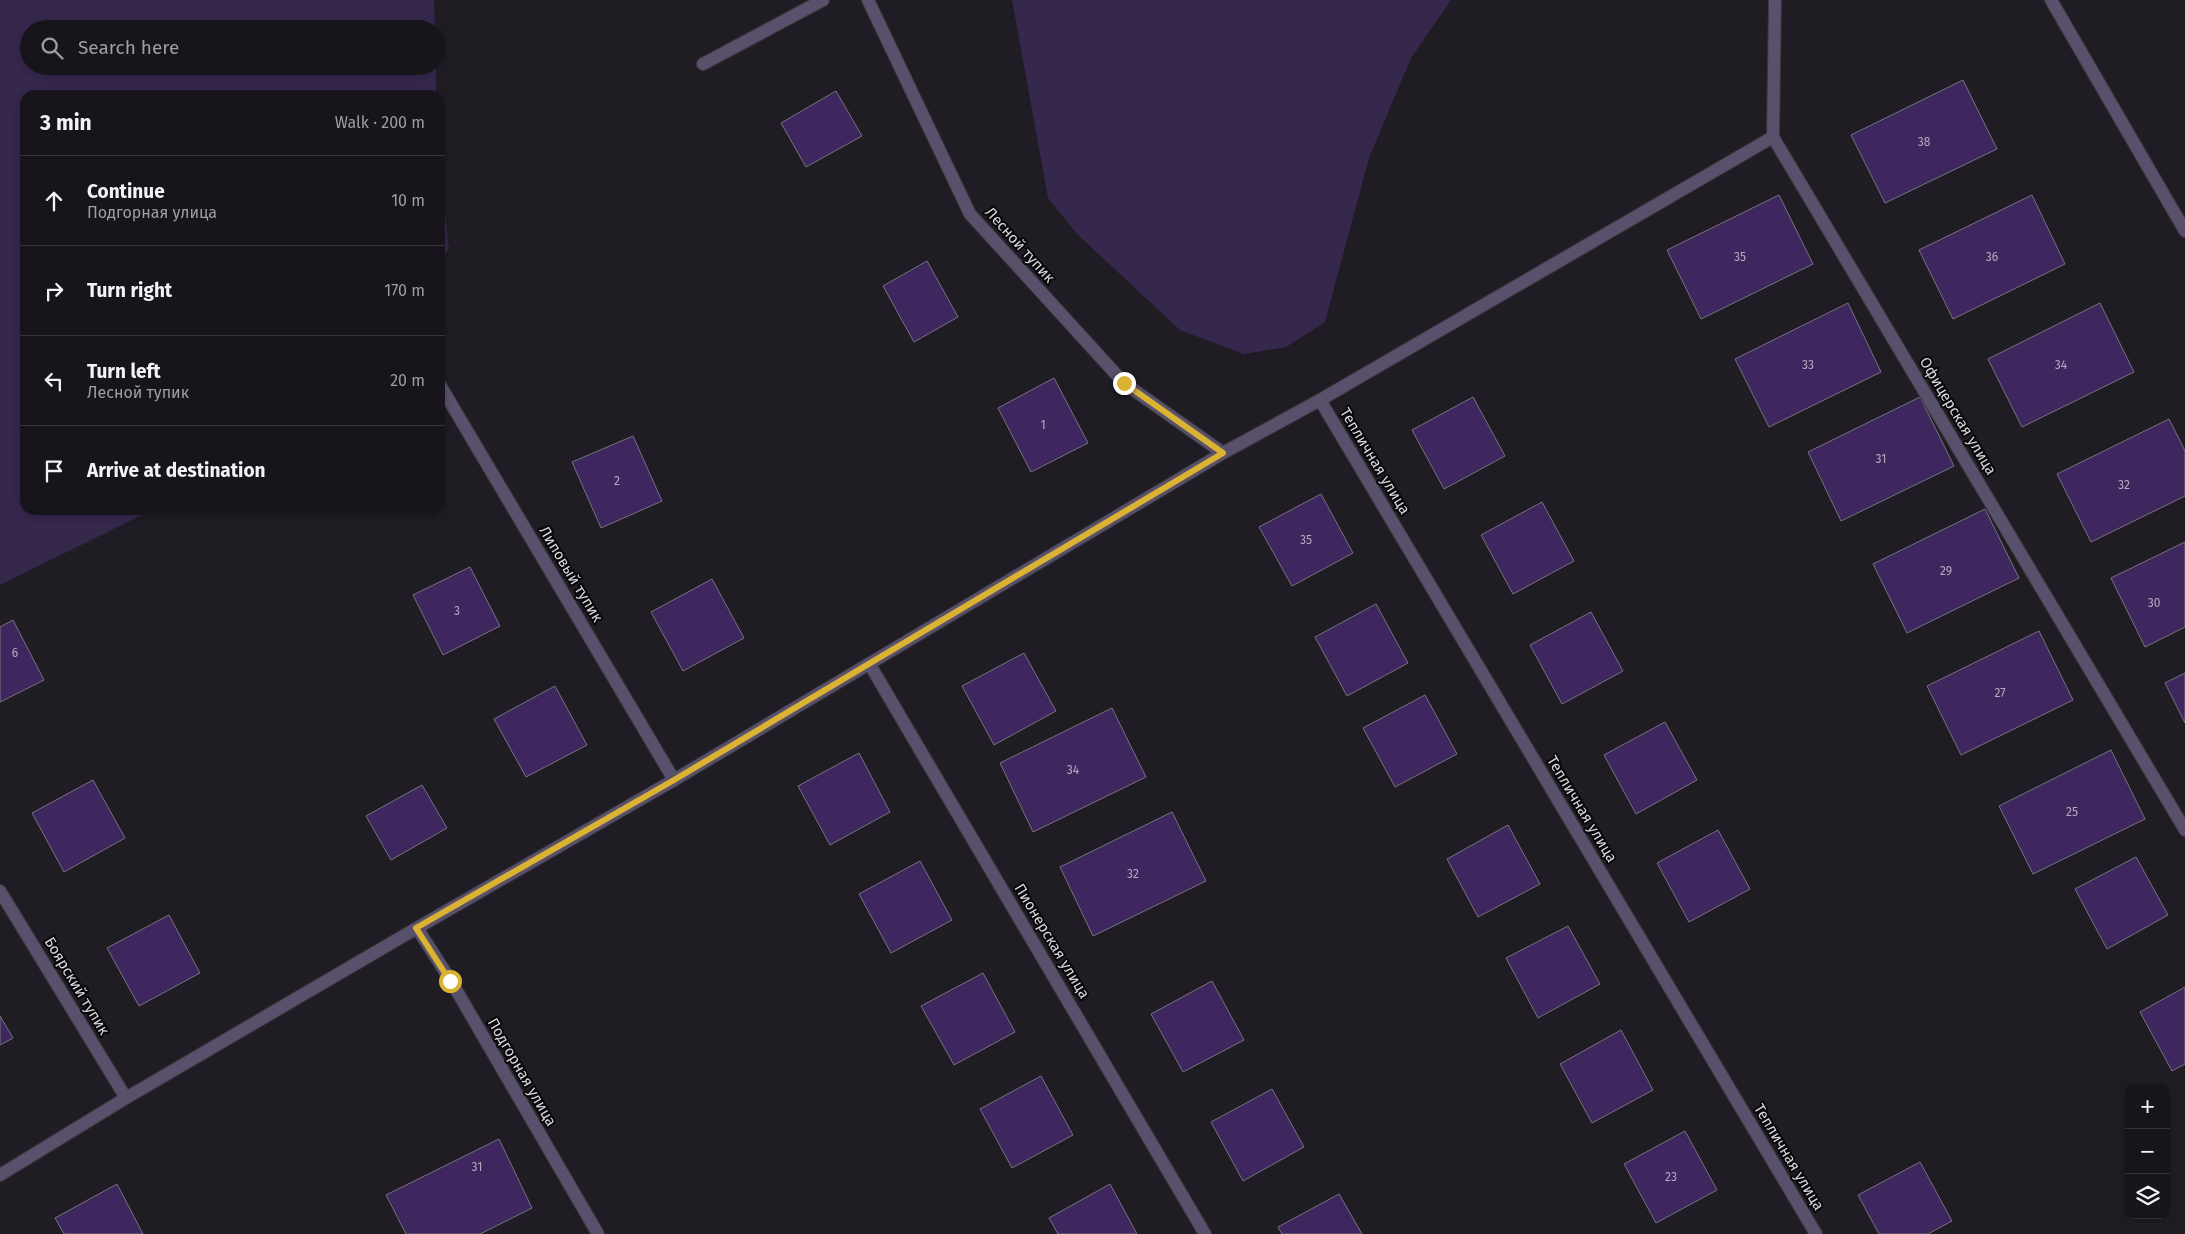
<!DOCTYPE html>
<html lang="en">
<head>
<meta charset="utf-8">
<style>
	:root { --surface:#17151b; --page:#201e24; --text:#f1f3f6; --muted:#9e9fa3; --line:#36343a }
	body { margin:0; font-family:"Fira Sans",sans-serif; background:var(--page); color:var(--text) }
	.controls { position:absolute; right:15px; bottom:15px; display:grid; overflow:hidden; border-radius:10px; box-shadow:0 2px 8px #0003 }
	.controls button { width:45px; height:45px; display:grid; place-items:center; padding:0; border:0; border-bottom:1px solid var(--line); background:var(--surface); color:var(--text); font:25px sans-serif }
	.stop { position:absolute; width:15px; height:15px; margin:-11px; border:4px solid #dbb333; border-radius:50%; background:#fff }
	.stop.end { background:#dbb333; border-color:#fff; box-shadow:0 1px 5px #0008 }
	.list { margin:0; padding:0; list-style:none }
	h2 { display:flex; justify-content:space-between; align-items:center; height:65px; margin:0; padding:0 20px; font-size:21px }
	h2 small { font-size:16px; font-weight:400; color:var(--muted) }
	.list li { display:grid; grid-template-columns:32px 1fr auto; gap:15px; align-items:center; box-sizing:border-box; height:90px; padding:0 20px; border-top:1px solid var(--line) }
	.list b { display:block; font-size:19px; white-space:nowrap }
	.list p { margin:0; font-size:16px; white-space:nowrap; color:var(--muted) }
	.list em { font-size:16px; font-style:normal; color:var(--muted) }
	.icon { flex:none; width:28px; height:28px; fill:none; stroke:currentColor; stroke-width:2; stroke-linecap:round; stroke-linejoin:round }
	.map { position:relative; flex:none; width:2185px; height:1234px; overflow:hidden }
	.search { position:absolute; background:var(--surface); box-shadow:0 2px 8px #0003; left:20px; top:20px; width:425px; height:55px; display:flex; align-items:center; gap:12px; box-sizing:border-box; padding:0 18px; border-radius:28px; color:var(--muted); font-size:19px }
	.panel { position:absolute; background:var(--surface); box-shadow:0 2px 8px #0003; left:20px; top:90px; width:425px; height:425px; border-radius:15px }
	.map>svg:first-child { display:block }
	.green { fill:#36274d }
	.building { fill:#3e265f; stroke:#77747d }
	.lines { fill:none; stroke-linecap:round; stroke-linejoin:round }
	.service-casing { stroke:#39363e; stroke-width:14 }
	.minor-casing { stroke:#39363e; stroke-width:14 }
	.service { stroke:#59506b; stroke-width:12 }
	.minor { stroke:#59506b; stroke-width:12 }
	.route { stroke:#dbb333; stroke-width:6 }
	.labels { text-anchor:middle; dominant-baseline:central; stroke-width:4; stroke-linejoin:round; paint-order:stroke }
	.number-label { font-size:12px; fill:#b3acbe }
	.street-label { font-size:15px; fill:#dad8dd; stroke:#08070a }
</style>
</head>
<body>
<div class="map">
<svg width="2185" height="1234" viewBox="0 0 2185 1234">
	<rect width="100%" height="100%" fill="#1f1c24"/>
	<path class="green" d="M 0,0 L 434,0 L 435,29 L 29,29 L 29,66 L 436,66 L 436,43 L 436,95 L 25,95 L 25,510 L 152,510 L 0,585 Z
		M 1012,0 L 1451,0 L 1411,58 L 1369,158 L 1325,322 L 1286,347 L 1244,354 L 1180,330 L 1077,234 L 1048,198 Z
		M 440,168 L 449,249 L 440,260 Z"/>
	<path class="building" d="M 1963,80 L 1997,149 L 1885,203 L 1851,135 Z
		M 836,91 L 862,136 L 806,167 L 781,123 Z
		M 1779,195 L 1813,264 L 1701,319 L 1667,250 Z
		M 2032,195 L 2065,264 L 1953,319 L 1919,250 Z
		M 927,261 L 958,317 L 914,342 L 883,286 Z
		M 1848,303 L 1881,372 L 1769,427 L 1735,359 Z
		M 2100,303 L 2134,372 L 2022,427 L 1988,359 Z
		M 1054,378 L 1088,443 L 1031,472 L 998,408 Z
		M 1473,397 L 1505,456 L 1444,489 L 1412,430 Z
		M 1920,397 L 1954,466 L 1841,521 L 1808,452 Z
		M 2169,419 L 2185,451 L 2185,496 L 2091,542 L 2057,474 Z
		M 633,436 L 662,501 L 601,528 L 572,462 Z
		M 1321,494 L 1353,553 L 1292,586 L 1259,527 Z
		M 1542,502 L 1574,561 L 1513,594 L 1481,535 Z
		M 1985,509 L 2019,578 L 1907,633 L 1873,564 Z
		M 2185,542 L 2185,627 L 2145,647 L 2111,578 Z
		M 470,567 L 500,626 L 443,655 L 413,595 Z
		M 712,579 L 744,638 L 683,671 L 651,612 Z
		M 1376,604 L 1408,663 L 1347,696 L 1315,637 Z
		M 1591,612 L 1623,671 L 1562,704 L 1530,645 Z
		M 13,620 L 44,680 L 0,702 L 0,627 Z
		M 2039,631 L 2073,700 L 1961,755 L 1927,686 Z
		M 1024,653 L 1056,711 L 994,745 L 962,686 Z
		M 2185,673 L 2185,723 L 2165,683 Z
		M 555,686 L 587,745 L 526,777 L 494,719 Z
		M 1425,695 L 1457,754 L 1395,787 L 1363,728 Z
		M 1112,708 L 1146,777 L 1033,832 L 1000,763 Z
		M 1665,722 L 1697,780 L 1636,814 L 1604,755 Z
		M 2111,750 L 2145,819 L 2033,874 L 1999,806 Z
		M 859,753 L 890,812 L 830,845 L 798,786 Z
		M 93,780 L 125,838 L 64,872 L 32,813 Z
		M 422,785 L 447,828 L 391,860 L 366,816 Z
		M 1172,812 L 1206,881 L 1093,936 L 1060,867 Z
		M 1508,825 L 1540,884 L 1478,917 L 1447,859 Z
		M 1718,830 L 1750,889 L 1689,922 L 1657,863 Z
		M 2136,857 L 2168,915 L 2107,949 L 2075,889 Z
		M 920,861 L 952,920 L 891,953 L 859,894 Z
		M 169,915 L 200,973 L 139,1006 L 107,948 Z
		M 1568,926 L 1600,984 L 1538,1018 L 1506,958 Z
		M 983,973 L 1015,1032 L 954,1065 L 921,1006 Z
		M 1212,981 L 1244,1040 L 1183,1072 L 1151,1014 Z
		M 2185,987 L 2185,1064 L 2172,1071 L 2140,1012 Z
		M 0,1016 L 13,1038 L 0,1045 Z
		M 1621,1030 L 1653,1090 L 1592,1123 L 1560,1064 Z
		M 1041,1076 L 1073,1135 L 1012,1168 L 980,1109 Z
		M 1272,1089 L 1304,1147 L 1243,1181 L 1211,1122 Z
		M 1685,1131 L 1717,1190 L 1656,1223 L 1624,1164 Z
		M 499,1139 L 532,1208 L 480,1234 L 406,1234 L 386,1195 Z
		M 1920,1162 L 1952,1221 L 1928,1234 L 1879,1234 L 1858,1195 Z
		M 117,1184 L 143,1234 L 64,1234 L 55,1218 Z
		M 1110,1184 L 1137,1234 L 1058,1234 L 1049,1218 Z
		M 1339,1194 L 1362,1234 L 1282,1234 L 1278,1227 Z"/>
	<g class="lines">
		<g class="service-casing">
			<path id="service" d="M 2051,0 L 2185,231"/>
		</g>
		<g class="minor-casing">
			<path id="minor" d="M 868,0 L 970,214 L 1124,383 L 1223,453
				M 1775,0 L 1773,137 L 2185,830
				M 703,64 L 823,0
				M 440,385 L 674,780
				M 1320,400 L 1816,1234
				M 870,665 L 1205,1234
				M 0,891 L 126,1098
				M 417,928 L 451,981 L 598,1234
				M 0,1175 L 126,1098 L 417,928 L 674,780 L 1223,453 L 1320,400 L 1773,137"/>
		</g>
		<use href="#service" class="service"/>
		<use href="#minor" class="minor"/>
	</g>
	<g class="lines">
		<path class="route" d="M 450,981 L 416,928 L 674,780 L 1223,453 L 1124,383"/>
	</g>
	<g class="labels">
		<g class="number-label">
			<text x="1924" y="142">38</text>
			<text x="1740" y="257">35</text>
			<text x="1992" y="257">36</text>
			<text x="1808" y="365">33</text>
			<text x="2061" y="365">34</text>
			<text x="1043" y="425">1</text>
			<text x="1881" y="459">31</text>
			<text x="617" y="481">2</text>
			<text x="2124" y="485">32</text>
			<text x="1306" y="540">35</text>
			<text x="1946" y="571">29</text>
			<text x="2154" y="603">30</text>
			<text x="457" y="611">3</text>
			<text x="15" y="653">6</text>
			<text x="2000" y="693">27</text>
			<text x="1073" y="770">34</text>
			<text x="2072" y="812">25</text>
			<text x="1133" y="874">32</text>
			<text x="477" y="1167">31</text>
			<text x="1671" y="1177">23</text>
		</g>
		<g class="street-label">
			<text transform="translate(1020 245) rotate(48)">Лесной тупик</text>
			<text transform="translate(1958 416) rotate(59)">Офицерская улица</text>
			<text transform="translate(1375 461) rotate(59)">Тепличная улица</text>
			<text transform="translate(571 574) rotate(59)">Липовый тупик</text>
			<text transform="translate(1582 809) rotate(59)">Тепличная улица</text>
			<text transform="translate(1052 941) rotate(59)">Пионерская улица</text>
			<text transform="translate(77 986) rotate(59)">Боярский тупик</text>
			<text transform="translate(522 1072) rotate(60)">Подгорная улица</text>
			<text transform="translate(1789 1157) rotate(59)">Тепличная улица</text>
		</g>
	</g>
</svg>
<div class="controls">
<button>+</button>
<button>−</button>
<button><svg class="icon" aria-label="layers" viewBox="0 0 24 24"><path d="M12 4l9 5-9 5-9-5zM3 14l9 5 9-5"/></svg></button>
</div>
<div class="stop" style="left:450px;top:981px"></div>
<div class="stop end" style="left:1124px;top:383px"></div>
<div class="search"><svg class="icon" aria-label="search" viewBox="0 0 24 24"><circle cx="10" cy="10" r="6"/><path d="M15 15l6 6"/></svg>Search here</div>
<section class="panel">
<h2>3 min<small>Walk · 200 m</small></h2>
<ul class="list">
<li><svg class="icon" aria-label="ahead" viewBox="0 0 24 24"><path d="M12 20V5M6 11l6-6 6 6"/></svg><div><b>Continue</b><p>Подгорная улица</p></div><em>10 m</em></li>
<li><svg class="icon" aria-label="right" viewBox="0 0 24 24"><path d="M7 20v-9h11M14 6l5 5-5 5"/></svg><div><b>Turn right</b></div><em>170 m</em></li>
<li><svg class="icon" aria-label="left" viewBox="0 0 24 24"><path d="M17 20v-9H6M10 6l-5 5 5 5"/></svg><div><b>Turn left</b><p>Лесной тупик</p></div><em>20 m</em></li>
<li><svg class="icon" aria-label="arrive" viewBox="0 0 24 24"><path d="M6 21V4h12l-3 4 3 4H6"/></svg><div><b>Arrive at destination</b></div></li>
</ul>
</section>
</div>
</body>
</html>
